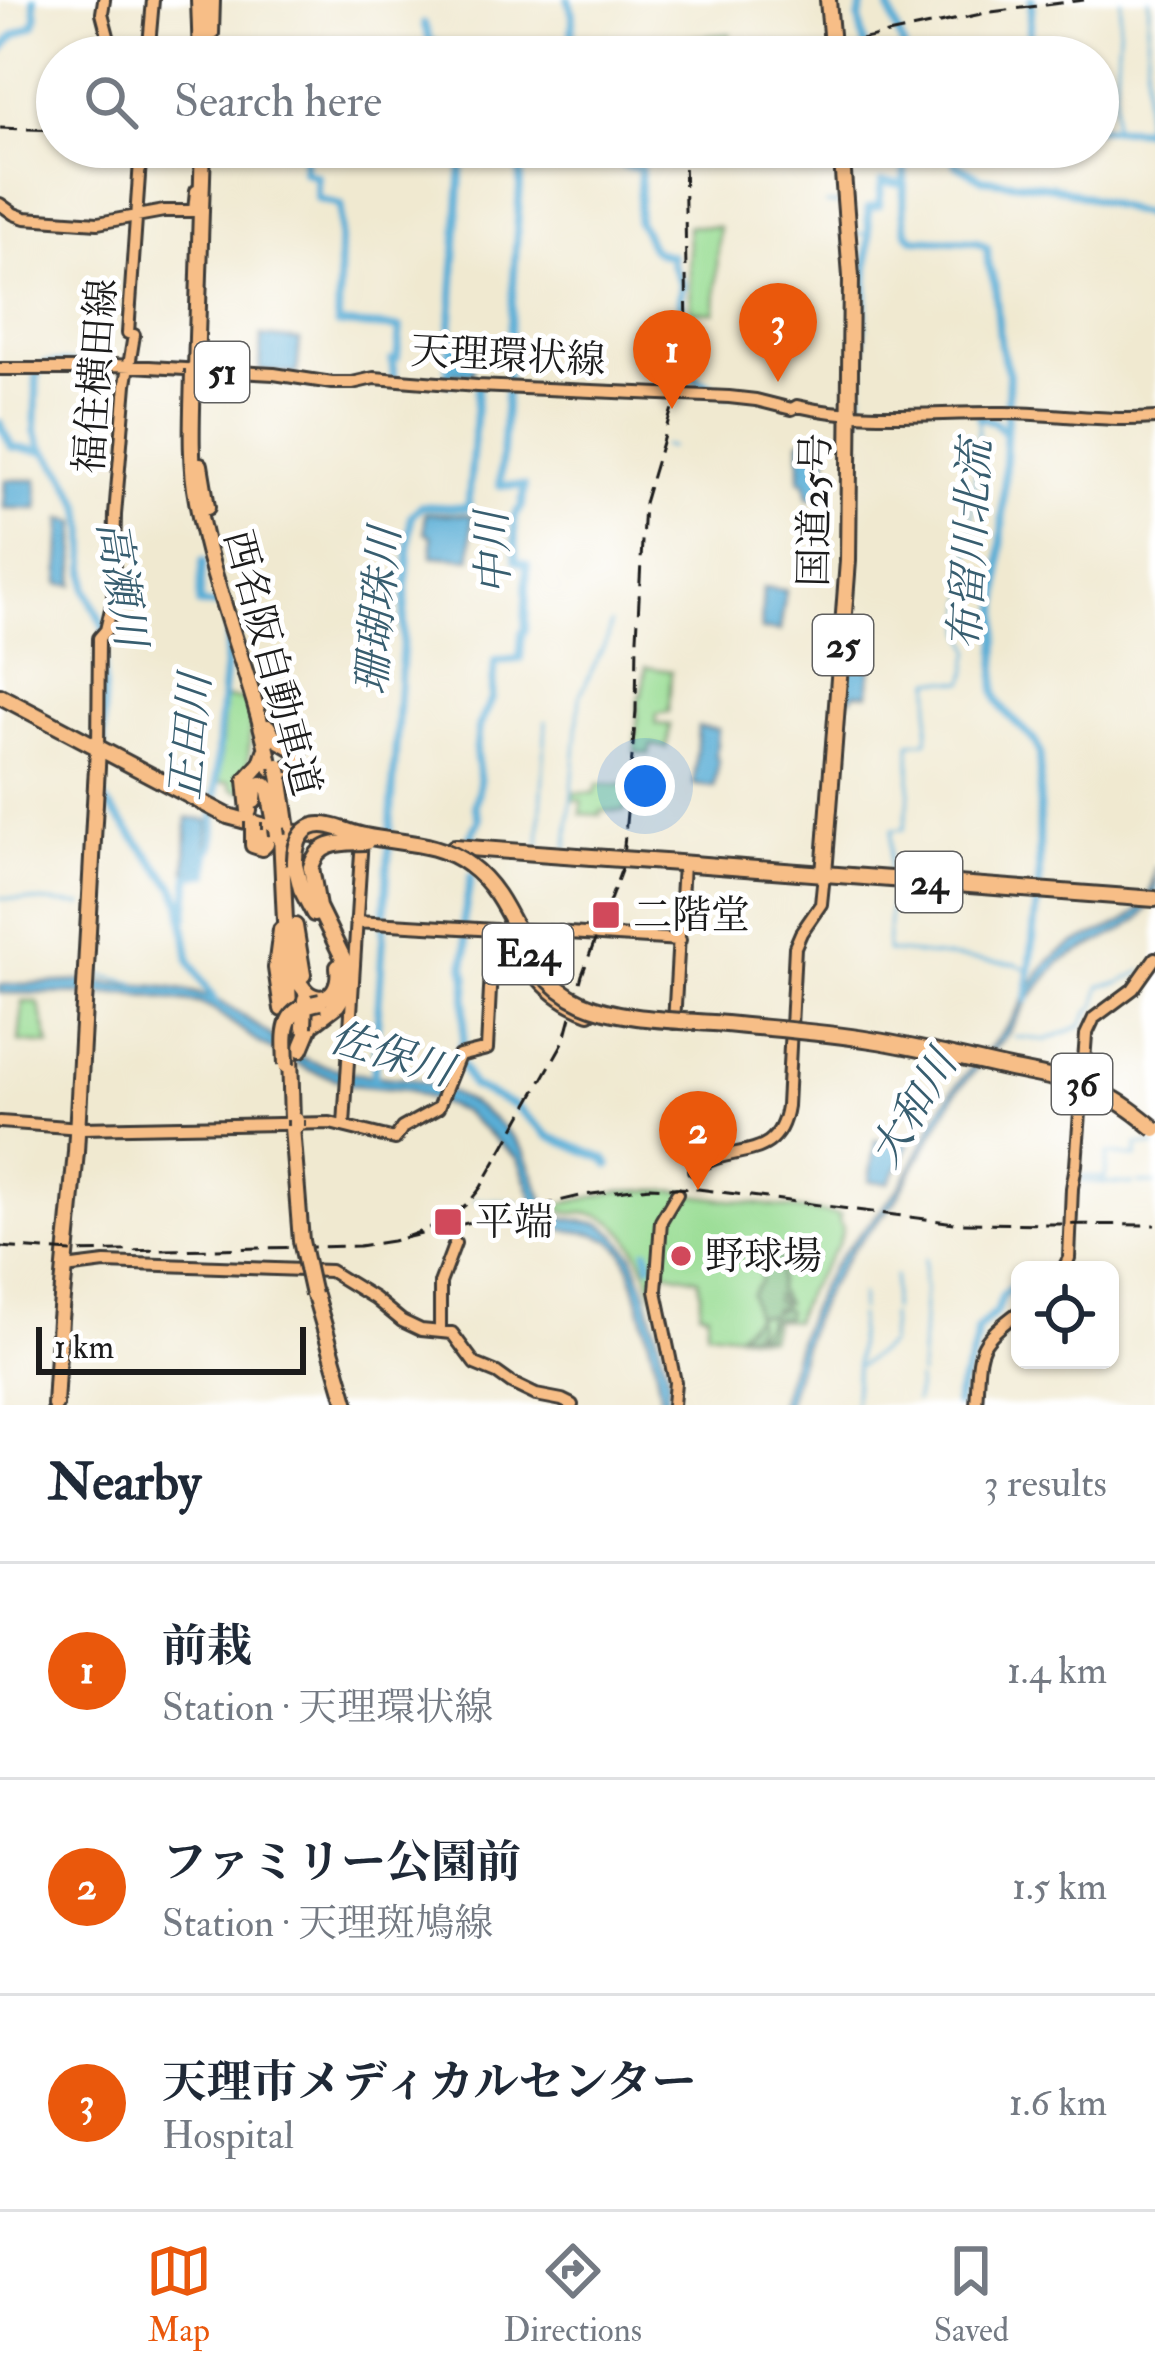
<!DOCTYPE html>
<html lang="en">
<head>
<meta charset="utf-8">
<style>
	:root { --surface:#fff; --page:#f6f6f7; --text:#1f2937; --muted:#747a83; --line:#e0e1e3; --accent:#ea580c }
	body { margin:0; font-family:"IM FELL Double Pica","Noto Serif JP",serif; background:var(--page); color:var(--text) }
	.controls { position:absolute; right:36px; bottom:36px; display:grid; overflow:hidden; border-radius:18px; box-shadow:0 3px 9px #0004 }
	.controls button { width:108px; height:108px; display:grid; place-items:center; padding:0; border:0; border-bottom:3px solid var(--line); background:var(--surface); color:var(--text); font:60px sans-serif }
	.scale { position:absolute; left:36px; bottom:30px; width:270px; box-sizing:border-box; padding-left:12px; border:6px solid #1c1c1c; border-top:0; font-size:33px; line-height:42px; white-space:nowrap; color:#1c1c1c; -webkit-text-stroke:9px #fff; paint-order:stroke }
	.you { position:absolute; left:645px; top:786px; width:42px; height:42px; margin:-30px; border:9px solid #fff; border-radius:50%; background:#1a73e8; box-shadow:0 0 0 18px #1a73e833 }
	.badge { display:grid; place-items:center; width:78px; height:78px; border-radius:50%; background:var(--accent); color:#fff; font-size:39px; font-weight:700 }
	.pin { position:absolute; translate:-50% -99px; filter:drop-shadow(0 3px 6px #0008) }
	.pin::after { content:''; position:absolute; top:63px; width:42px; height:36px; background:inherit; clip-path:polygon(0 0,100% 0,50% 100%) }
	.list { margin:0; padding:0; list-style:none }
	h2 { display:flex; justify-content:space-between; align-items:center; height:156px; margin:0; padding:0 48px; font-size:51px }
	h2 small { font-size:39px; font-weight:400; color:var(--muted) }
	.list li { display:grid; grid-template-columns:78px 1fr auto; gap:36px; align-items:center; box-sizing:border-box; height:216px; padding:0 48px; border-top:3px solid var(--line) }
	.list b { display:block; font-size:45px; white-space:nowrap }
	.list p { margin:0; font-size:39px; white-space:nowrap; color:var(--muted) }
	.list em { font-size:39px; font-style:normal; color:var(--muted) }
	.icon { flex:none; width:66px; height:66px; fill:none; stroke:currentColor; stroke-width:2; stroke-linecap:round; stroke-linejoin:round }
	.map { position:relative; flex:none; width:1155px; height:1405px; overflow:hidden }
	.search { position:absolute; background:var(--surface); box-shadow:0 3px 9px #0004; left:36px; right:36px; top:36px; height:132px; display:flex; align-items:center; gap:30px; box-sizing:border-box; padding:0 42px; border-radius:66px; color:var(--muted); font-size:45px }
	.sheet { height:804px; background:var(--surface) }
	nav { display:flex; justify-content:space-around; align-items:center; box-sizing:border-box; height:168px; border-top:3px solid var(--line); background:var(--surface); font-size:33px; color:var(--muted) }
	nav a { display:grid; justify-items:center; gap:6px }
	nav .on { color:var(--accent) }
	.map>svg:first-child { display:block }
	.green { fill:#9add94; stroke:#5b7c58; stroke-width:3 }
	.forest { fill:#7bbc7e; stroke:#4c6c4d; stroke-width:3 }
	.water { fill:#5aaed6; stroke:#3b6579; stroke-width:3 }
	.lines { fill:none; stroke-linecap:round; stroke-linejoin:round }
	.stream { stroke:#5aaed6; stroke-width:3 }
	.river { stroke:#5aaed6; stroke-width:8 }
	.major-casing { stroke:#3c3b37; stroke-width:16 }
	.highway-casing { stroke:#3c3b37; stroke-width:20 }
	.major { stroke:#f7be87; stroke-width:10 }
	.highway { stroke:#f7be87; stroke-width:14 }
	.rail { stroke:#1c1c1c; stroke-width:3; stroke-dasharray:18 9; stroke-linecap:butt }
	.highway-bridge-casing { stroke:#3c3b37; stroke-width:20; stroke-linecap:butt }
	.highway-bridge { stroke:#f7be87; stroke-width:14 }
	.poi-dot { fill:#d1495b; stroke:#fff; stroke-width:4.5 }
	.labels { text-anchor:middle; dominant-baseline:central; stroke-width:10; stroke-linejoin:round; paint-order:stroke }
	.shield { fill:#fff; stroke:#606060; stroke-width:3 }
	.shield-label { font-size:36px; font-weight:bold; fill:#1c1c1c }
	.street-label { font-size:39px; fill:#1c1c1c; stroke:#fff }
	.poi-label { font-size:39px; fill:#1c1c1c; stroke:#fff; text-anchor:start }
	.water-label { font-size:42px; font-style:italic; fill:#385e70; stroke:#fff }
</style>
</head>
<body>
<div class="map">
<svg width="1155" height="1405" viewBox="0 0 1155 1405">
	<rect width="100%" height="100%" fill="#fff"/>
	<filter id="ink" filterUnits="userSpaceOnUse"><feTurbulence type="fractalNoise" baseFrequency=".00833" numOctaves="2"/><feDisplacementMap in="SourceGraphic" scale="24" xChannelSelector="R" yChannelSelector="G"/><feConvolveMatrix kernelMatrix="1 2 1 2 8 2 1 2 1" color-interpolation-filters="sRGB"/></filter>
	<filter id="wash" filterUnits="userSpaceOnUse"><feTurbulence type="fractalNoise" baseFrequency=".004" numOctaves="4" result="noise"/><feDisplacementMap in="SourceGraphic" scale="48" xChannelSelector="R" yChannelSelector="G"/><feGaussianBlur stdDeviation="2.7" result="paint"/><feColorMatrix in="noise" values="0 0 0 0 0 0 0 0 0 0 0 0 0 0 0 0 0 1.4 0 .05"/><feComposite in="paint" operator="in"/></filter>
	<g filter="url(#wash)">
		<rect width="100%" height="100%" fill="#f0e9d0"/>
		<path class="green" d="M 730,34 L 729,57 L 674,57 L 676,39 Z
			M 688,226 L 719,227 L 715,312 L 691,312 Z
			M 646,667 L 671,671 L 669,712 L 657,714 L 656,724 L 670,725 L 667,748 L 651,745 L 649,754 L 635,752 L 639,696 L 642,695 Z
			M 225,698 L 249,700 L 251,706 L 248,769 L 243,792 L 231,788 L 230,782 L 219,782 Z
			M 597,784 L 627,785 L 625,811 L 601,811 L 601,815 L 581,814 L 582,801 L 572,800 L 573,793 L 595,793 Z
			M 23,1002 L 38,1002 L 50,1045 L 19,1042 Z
			M 660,1190 L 692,1192 L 693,1195 L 840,1215 L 839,1221 L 843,1228 L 839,1243 L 806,1293 L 794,1321 L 774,1320 L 769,1338 L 706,1331 L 708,1313 L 699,1311 L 701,1295 L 698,1279 L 657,1270 L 655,1296 C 644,1264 630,1220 591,1214 C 576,1212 566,1216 553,1206 L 619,1191 Z"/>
		<path class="forest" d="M 740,1242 L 782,1248 L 778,1290 L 787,1305 L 776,1295 L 775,1301 L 782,1304 L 780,1309 L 774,1308 L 772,1313 L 783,1308 L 788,1311 L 786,1317 L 771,1318 L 764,1335 L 739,1332 L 756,1316 L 757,1326 L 753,1331 L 759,1331 L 765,1325 L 768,1315 L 755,1315 L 751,1294 L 761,1281 C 761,1265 755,1257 741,1250 Z"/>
		<path class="water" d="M 454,335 L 477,338 L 473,374 L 450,373 L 451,338 Z
			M 261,336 L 300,340 L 297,374 L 260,370 Z
			M 803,439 L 827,441 L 829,446 L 822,499 L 808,498 L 805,482 L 800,481 L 800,441 Z
			M 5,480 L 37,480 L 38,509 L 4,508 Z
			M 425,513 L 472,515 L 471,559 L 432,556 L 432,536 L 425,533 Z
			M 62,519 L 77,522 L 74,585 L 59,584 Z
			M 763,588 L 786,590 L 780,631 L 761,630 Z
			M 847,647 L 869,648 L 872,652 L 868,694 L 854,693 L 852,698 L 844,697 Z
			M 698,727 L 718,729 L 716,757 L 719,761 L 714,787 L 694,785 Z
			M 187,818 L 209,820 L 205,870 L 202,872 L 186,871 Z
			M 1155,866 L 1155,899 L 1140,918 L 1123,930 L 1061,961 L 1030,998 L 1007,1035 L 957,1091 L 895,1202 L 852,1250 L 825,1292 L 811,1322 L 787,1405 L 779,1405 C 793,1358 804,1310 831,1269 C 852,1238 881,1215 901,1184 C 919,1155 930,1124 949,1095 C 966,1070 990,1050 1008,1025 C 1022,1006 1031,982 1047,964 C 1085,921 1149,941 1155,866 Z
			M 83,981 C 127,987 171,981 214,999 C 234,1007 252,1023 270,1035 C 293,1064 355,1074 390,1078 C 399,1079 408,1078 418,1081 C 459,1091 499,1117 524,1151 L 550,1216 L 601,1224 L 614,1233 L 632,1254 L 645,1288 L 669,1380 L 666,1405 L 659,1405 L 660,1393 L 654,1359 L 630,1268 L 622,1251 L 610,1240 L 594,1234 L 553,1228 L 545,1223 L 538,1213 L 518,1159 L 463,1112 L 409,1090 L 353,1085 L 309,1070 L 259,1043 L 213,1009 L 199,1003 L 127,994 L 0,993 L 0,985 Z
			M 875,1140 L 910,1144 L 889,1183 L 869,1181 Z"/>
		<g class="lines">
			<path class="stream" d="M 1144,126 L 1149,0
				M 1113,129 L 1121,0
				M 826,204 L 838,204
				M 852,234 L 868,234
				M 663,446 L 670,447
				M 539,845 L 546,721
				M 567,848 L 580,695 L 608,637 L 610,624
				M 889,875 L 892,830 L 904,829 L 905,824 L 910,792 L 910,743 L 927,741 L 932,680 L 964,682 C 971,672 965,662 972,652 L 965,633 L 965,618 L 979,419
				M 0,898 L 82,905
				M 889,914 L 891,883
				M 889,917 L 887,951 L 1016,964 L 1031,971
				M 94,954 L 94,974 L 135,983
				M 1015,1037 L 1046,1040 L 1081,1026 L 1089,1012 L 1096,1005 L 1100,986 L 1119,983 L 1142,971
				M 1081,1176 L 1105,1178 L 1108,1154 L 1137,1157 L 1137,1145 L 1155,1146
				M 1080,1181 L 1133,1184
				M 1139,1183 L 1155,1184
				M 475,1200 L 518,1202
				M 923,1284 L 925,1259
				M 892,1309 L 895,1276
				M 860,1310 L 861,1295
				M 860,1365 L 889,1344 L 891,1315
				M 920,1375 L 925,1285
				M 855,1397 L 859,1316
				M 916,1401 L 918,1380
				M 854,1405 L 855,1401"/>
			<path class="river" d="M 569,0 L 573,17 L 570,57
				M 889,0 L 890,11 L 907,57
				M 860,15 L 864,0
				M 859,18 L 867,57
				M 424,24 L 430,41 L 440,45 L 438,57
				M 0,52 L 14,35 L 34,25 L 36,16 L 34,0
				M 295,55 L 295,57
				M 1028,57 L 1032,0
				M 1098,128 L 1155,130
				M 305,147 L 304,172 L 317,176 L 317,198 L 341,205 L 338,324 L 400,328 L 397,358 L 392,360 L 394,378
				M 613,147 L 621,160
				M 902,147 C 909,176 898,204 907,233 L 914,239 L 977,242 L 987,248 L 988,263 L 995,285 L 1001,349 L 1009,374 L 995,691 C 1000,719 1032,727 1040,753 L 1039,883 L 1027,999
				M 950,147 L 956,164 L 982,179 L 1055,187 L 1155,218
				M 624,166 L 641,168 L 638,222 C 653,239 642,252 672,256 L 672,264 L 682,284 L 680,298 L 684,325 L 681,365 L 694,378 L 727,394
				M 520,183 L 521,159
				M 81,364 L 46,364 L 37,373 L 35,431 L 42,447 L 64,474 L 81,505 L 86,532 L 86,589 L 104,628 L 103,748
				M 450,383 L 448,376 L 450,335 L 463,147
				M 858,415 L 869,237 L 868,208 L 879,205 L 882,182 L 904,184
				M 979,417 L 995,422 L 1006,434
				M 0,423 L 12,447 L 43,451
				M 203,561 L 199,604 L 221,605
				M 102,787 L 103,798 L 110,807 L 175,888 L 181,902 L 190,962 L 218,1006
				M 476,846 L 476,841 L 470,836 L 479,820 L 475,805 L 480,782 L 476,753 L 479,727 L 492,699 L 495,661 L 520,659 L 522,633 L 525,631 L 527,565 L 516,561 L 514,516 L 522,506 L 524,486 L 500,485 L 520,186
				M 186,917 L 190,875 L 207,873 L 208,854 L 213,843 L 219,733 L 229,631
				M 463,1043 L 467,978 L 464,966 L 467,949 L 463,923 L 471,876
				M 461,1045 L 460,1062 L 472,1086 L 515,1106 L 550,1137 L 605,1159 L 609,1165
				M 377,1082 L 374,1076 L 375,1059 L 411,516 L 421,506 L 468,508 L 478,386
				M 647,1251 L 650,1264
				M 956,1403 C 962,1374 976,1360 977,1330 L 997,1311 L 1003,1295 L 1011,1288 L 1020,1289"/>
		</g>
	</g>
	<g filter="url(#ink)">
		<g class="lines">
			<g class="major-casing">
				<path id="major" d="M 197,0 L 199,57
					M 213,34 L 214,0
					M 102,57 L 108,36 L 102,13 L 104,0
					M 148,57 L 153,0
					M 0,204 L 14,214 L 25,218 L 98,223 L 164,211 L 194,211 L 196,191
					M 0,369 L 89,369 L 114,365 L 274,374 L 332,383 L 352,383 L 374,378 L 477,386 L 729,397 L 756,400 L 792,409 L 797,406 C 865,422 936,412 1004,413 C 1054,413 1105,422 1155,418
					M 98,748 L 99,638 L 106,630 L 113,601 L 115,515 L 126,384 L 134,335 L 128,333 L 141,147
					M 356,922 L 496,930
					M 521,930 L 680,940
					M 674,1023 L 683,864
					M 0,1122 L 81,1128 L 330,1123 L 395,1139 L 402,1128 L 438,1108 L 459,1056 L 487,1049 L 493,930
					M 344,1125 L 362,837
					M 694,1170 C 729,1141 778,1167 787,1106 L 795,947 L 801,933 L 821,904 L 824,874
					M 65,1268 L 105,1263 L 330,1271 L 374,1298 L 402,1321 L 421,1330 L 452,1333 L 475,1364 L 497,1373 L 511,1383 L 536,1395 L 562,1400 L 572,1405
					M 1063,1270 L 1069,1258 L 1072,1188 L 1076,1165 L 1086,1035 L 1094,1018 L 1133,989 L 1155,958
					M 440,1332 L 440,1283 L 455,1243
					M 673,1405 L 675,1382 L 656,1291 L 661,1221 L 677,1194
					M 976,1405 C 980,1349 973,1346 1020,1311"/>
			</g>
			<g class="highway-casing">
				<path id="highway" d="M 828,0 L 833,57
					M 206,54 L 207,0
					M 196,369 L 203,147
					M 193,373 C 192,416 189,459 197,501 C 213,592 253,677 271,768
					M 200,465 L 207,507
					M 0,696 L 228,816 L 286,832 L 358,837
					M 268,727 C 276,746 290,741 299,755 L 294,767 L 278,772
					M 280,775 L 288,830
					M 254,801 L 255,787 L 261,784 L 268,787 L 276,828
					M 249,811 L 246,780 L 261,763 L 265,751
					M 253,830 L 253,845 L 262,848 L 266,844 L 267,836 L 256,829
					M 281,835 L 290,1028
					M 449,852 L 455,847 L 592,857
					M 679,863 L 1155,899
					M 295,865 L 301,889 L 314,914
					M 824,874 L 848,561 L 851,277 L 841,147
					M 295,926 L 303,975
					M 508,927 C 527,966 546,996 589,1012
					M 281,930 L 276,968 L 282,1009
					M 295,966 C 300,1009 343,1007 338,967
					M 301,1049 L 311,1025 L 337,1005 L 345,993 L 348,981 L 345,962 L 318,907 L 311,867
					M 290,1056 L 292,1120
					M 292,1127 L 301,1241
					M 315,1295 L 347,1405
					M 55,1405 L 60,1319 L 76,1152 L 98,748"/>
			</g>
			<use href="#major" class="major"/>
			<use href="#highway" class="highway"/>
			<path class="rail" d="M 780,57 L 991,12 L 1084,0
				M 0,128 L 57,130
				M 403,1238 C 434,1227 462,1215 481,1187 L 565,1039 L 582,975 L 622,868 L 636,712 L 637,638 L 644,503 L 676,395 L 687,333 L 684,147
				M 0,1247 L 72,1252 L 359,1246 L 392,1241 L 584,1195 L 650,1187 L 698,1189 L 955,1223 L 1155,1225"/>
			<g class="highway-bridge-casing">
				<path id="highway-bridge" d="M 203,57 L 203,53
					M 193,373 L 193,369
					M 278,766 L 280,775
					M 276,828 L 277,835
					M 253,830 L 253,822
					M 592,857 L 679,863
					M 295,865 C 294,842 303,820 330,826 C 342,828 353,834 365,836 C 402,844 438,841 469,865 C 521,903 517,974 582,1003 C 622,1021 682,1020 726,1024 C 775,1029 823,1032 871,1040 C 917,1047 961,1058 1005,1068 C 1038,1075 1072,1080 1102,1093 C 1122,1102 1139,1116 1155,1129
					M 311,867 C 319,840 342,843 366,842
					M 304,1027 L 305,999
					M 286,1065 C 285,1032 280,1009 320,1002
					M 296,1126 L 296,1120
					M 301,1241 L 313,1295"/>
			</g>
			<use href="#highway-bridge" class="highway-bridge"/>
		</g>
	</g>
	<g class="poi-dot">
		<rect x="591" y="900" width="30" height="30" rx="6"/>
		<rect x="433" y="1207" width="30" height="30" rx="6"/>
		<circle cx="681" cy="1256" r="12"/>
	</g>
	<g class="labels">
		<g class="shield">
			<rect x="195" y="342" width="54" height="60" rx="9"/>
			<rect x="813" y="615" width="60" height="60" rx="9"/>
			<rect x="896" y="852" width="66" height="60" rx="9"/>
			<rect x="483" y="924" width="90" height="60" rx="9"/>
			<rect x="1052" y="1054" width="60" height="60" rx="9"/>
		</g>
		<g class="shield-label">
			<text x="222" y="372">51</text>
			<text x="843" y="645">25</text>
			<text x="929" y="882">24</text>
			<text x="528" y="954">E24</text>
			<text x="1082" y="1084">36</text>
		</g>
		<g class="street-label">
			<text transform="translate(508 356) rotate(3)">天理環状線</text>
			<text transform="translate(96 376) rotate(-86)">福住横田線</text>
			<text transform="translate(815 510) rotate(-89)">国道25号</text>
			<text transform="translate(272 663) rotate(75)">西名阪自動車道</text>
		</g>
		<g class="poi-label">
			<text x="633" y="915">二階堂</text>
			<text x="475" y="1222">平端</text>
			<text x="705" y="1256">野球場</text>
		</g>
		<g class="water-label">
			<text transform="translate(971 545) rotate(-87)">布留川北流</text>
			<text transform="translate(494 553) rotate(-92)">中川</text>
			<text transform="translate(121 584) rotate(81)">高瀬川</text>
			<text transform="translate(379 611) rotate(-85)">珊瑚珠川</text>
			<text transform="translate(191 737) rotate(-85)">正田川</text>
			<text transform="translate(391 1055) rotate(17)">佐保川</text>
			<text transform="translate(914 1109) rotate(-59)">大和川</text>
		</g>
	</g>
</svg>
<div class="controls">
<button><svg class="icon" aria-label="locate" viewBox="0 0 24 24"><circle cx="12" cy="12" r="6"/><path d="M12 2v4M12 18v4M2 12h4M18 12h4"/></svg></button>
</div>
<div class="scale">1 km</div>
<div class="you"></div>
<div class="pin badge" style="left:672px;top:409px">1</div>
<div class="pin badge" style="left:698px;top:1190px">2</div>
<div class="pin badge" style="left:778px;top:382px">3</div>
<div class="search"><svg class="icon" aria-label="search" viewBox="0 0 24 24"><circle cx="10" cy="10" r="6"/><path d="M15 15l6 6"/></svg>Search here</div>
</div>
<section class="sheet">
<h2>Nearby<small>3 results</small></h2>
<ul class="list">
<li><span class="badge">1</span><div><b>前栽</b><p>Station · 天理環状線</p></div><em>1.4 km</em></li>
<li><span class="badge">2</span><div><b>ファミリー公園前</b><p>Station · 天理斑鳩線</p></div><em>1.5 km</em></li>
<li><span class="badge">3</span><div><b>天理市メディカルセンター</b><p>Hospital</p></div><em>1.6 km</em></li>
</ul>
</section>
<nav>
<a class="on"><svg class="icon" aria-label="map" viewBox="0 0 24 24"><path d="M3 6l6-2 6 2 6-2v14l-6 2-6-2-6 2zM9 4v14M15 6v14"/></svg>Map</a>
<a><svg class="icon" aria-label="directions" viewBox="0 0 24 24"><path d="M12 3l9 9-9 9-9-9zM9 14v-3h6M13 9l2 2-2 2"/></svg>Directions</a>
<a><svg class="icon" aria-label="saved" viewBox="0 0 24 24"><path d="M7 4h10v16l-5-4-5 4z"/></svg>Saved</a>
</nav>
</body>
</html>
